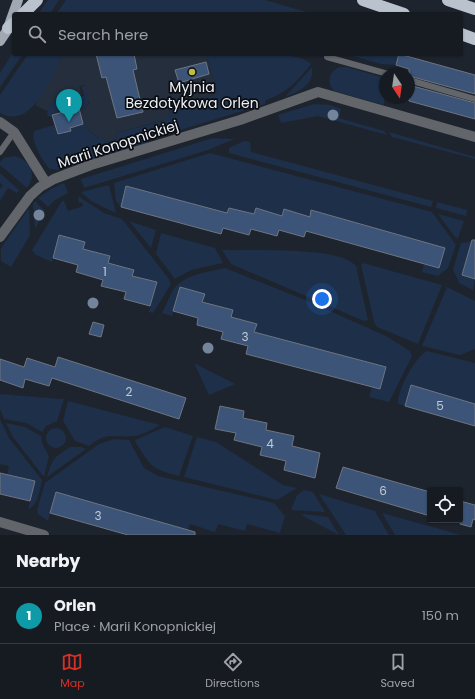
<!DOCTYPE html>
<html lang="en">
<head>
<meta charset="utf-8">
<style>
	:root { --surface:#161b22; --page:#23282f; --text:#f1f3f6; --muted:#9ea1a5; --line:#353940; --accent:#d93025 }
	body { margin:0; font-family:Poppins,sans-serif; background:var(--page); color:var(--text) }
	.controls { position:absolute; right:12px; bottom:12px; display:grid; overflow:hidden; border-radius:4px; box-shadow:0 1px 3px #0004 }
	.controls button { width:36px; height:36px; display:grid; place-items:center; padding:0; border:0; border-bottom:1px solid var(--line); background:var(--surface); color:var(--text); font:20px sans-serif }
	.compass { position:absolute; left:379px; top:68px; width:36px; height:36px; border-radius:50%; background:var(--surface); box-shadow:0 1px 3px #0004; rotate:167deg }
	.you { position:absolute; left:322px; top:299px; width:14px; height:14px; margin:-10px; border:3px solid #fff; border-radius:50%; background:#1a73e8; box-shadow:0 0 0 6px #1a73e833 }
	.badge { display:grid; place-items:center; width:26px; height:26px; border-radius:50%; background:var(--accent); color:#fff; font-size:13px; font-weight:700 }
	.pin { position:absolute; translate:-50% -33px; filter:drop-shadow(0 1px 2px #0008) }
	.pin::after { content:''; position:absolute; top:21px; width:14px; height:12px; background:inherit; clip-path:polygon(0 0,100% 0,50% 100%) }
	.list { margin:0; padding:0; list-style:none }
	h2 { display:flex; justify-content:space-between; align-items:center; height:52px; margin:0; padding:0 16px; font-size:17px }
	h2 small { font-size:13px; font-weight:400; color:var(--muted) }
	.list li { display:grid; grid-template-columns:26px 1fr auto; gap:12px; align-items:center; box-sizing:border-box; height:56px; padding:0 16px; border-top:1px solid var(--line) }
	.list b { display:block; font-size:15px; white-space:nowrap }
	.list p { margin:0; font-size:13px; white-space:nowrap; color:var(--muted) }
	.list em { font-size:13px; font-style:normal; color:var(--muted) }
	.icon { flex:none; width:22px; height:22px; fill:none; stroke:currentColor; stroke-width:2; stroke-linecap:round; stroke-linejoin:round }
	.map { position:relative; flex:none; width:475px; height:535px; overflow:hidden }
	.search { position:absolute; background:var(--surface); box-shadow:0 1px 3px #0004; left:12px; right:12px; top:12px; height:44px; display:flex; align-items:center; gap:10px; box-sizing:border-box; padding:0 14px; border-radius:4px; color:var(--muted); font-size:15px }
	.sheet { height:108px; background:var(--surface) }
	nav { display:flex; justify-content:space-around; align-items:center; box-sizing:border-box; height:56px; border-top:1px solid var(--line); background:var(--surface); font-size:11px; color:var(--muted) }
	nav a { display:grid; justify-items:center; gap:2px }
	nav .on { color:var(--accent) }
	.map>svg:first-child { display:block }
	.built { fill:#242e3c }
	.green { fill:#1d2f49 }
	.building { fill:#3c5477; stroke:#6e7580 }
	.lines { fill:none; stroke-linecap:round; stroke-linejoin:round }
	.lane { stroke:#62666b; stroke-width:6 }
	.street { stroke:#62666b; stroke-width:10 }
	.primary { stroke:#a1a8b2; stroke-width:10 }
	.highway { stroke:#bac2ce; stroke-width:12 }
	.tree { fill:#73849b }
	.poi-dot { fill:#c1bd40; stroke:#0b0d11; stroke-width:1.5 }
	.labels { text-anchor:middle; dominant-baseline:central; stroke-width:3.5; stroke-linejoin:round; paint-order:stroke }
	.number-label { font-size:12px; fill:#c0cad7 }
	.poi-label { font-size:14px; fill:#ecf1f7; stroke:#0b0d11 }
	.street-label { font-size:14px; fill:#ecf1f7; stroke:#0b0d11 }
</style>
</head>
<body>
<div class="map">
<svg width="475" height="535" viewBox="0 0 475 535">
	<rect width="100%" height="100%" fill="#1e242e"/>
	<path class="built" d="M 63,54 L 206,54 L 217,94 L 171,106 L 169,115 L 164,120 L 116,133 L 117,139 L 105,142 L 88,130 L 85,121 L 84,124 L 72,131 L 57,135 L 51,114 L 80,106 L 85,108 L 89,104 L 84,85 L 82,85 L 79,86 L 82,95 L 67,99 L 65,90 L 61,90 L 47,111 L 35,105 Z"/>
	<path class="green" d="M 48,0 L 59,0 L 50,14 L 38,14 Z
		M 66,0 L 265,0 L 313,14 L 56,14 Z
		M 14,51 L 14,54 L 23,54 L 0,87 L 0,73 Z
		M 28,54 L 63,54 C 52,76 32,131 0,113 L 0,95 Z
		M 206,54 C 228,54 297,49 311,64 C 297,82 288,92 266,100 L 265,104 L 148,140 L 147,144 L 132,148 L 129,146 L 126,150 L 115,153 L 114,150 L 111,151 L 111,154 L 61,170 L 50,169 C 43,162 30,141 34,131 L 54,125 L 58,135 L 72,131 L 72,128 L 84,124 L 85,119 L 88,130 L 99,138 L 103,137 L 105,142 L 117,139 L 116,133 L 162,121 L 169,115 L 171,106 L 217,94 Z
		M 346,54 L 399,54 L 396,65 L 381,64 Z
		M 312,67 C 315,85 298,92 285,97 Z
		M 340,67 L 346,67 L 385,78 L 384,105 L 334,91 C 326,82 329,71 340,67 Z
		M 81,85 L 85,87 L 89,100 L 87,107 L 84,109 L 80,106 L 51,114 L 52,117 L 47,116 L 48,109 L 62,89 L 66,101 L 84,96 Z
		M 314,104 L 330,105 L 341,109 L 339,118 L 384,131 L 387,135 L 318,116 L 281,123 L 278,115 Z
		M 389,132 L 475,157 L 475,159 L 392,137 Z
		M 213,138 L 234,139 L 208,150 L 84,188 L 81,179 Z
		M 244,141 L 250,142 L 251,152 L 433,201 L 431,207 L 229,153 L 229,148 Z
		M 210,153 L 432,212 L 456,245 L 448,268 L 438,276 L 422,272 L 424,264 L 439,268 L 444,248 L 312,210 L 310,217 L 284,209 L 282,216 L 256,208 L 254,214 L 229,208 L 227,213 L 127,186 L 121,207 L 116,201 L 114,183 Z
		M 15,156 C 31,161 37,174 27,188 L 0,165 L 0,162 L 4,158 Z
		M 0,173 L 19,190 L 17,193 L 8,188 L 0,201 L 0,189 L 3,185 L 0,183 Z
		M 64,183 L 68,193 L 55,200 L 48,207 L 38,198 L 51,189 Z
		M 109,185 L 116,213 L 91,201 L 81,192 Z
		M 78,196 L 104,213 L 122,219 L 169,279 L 171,284 L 153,313 L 149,312 L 157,283 L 132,276 L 134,270 L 108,263 L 110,256 L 83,249 L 84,242 L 59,235 L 52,262 L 36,255 L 32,250 L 62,201 L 64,201 L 68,211 L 83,206 L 82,202 L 79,203 Z
		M 35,201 L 45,211 L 35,229 L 33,204 Z
		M 437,202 L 467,210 L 466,216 L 436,208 Z
		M 29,208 L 30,235 L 11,267 L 1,261 L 1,248 Z
		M 438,214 L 464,221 L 458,238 L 455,237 Z
		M 129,221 L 156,230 L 151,248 Z
		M 161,233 L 215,248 L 223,263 L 191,270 L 175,279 L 156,254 Z
		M 475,241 L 475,256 L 468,255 L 462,275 L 475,279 L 473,290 L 459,283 L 453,269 L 461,243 Z
		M 222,250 C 250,251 340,246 356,266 L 368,320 L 364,321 L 231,264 Z
		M 363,263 L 442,285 L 418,344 L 377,327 L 374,322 L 361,265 Z
		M 225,268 L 305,300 L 386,336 L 410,351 L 412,356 L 389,402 L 369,397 L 372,387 L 386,367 L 254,332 L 256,324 L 231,317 L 232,310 L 202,302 L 204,294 L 180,287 L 172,316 L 162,313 C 166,306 169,297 173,290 C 184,274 208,272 225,268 Z
		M 447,287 L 475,301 L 475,349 L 460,355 L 422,346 Z
		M 427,351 L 475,363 L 475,404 L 411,385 L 405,406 L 398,404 C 397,390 415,357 427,351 Z
		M 194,363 L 235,384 L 209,395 Z
		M 0,394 L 61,399 L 64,399 L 57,421 L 46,426 L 42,432 L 26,423 L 4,419 L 0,409 Z
		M 68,401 L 160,425 C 152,429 142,436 133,436 C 113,438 108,431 89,446 L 75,441 L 65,424 L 63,421 Z
		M 0,419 L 9,438 L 42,480 C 40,489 38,506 28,509 L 35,481 L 7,475 L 9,466 L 0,464 Z
		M 6,423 L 25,427 L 41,436 L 42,443 L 49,456 L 44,477 L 13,437 Z
		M 165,427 L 193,436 L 179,476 C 152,469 151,467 136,443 L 135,440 Z
		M46 438a10 10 0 1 1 20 0a10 10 0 1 1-20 0Z
		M 197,437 L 216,442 L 283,485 L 297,488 L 277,500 L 184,477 Z
		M 114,439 L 129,440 L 144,468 L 158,476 L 274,503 L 285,516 L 280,533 L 247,524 L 245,531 L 218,524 L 215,532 L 190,524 L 188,530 L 56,493 L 48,521 L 38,514 L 37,510 L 45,483 L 99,444 Z
		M 70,447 L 81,447 L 86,449 L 47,477 C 53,458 53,458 70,447 Z
		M 304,490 L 313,492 L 325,512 L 291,510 L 297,495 Z
		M 319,494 L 375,511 L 389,535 L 346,535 Z
		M 382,513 L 461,535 L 395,535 Z
		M 304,514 L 328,517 L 339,535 L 301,515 Z"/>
	<path class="building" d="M 96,54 L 134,54 L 137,69 L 133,70 L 143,112 L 117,118 L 106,77 L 102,78 Z
		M 399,54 L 475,75 L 475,94 L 409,76 L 409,69 L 396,65 Z
		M 206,62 L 209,74 L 179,83 L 175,70 Z
		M 409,85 L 475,103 L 475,119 L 409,101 Z
		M 79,108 L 83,124 L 70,128 L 71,131 L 58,134 L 52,115 Z
		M 126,186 L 227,213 L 229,208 L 254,214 L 256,208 L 282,216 L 284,209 L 310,217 L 311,210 L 445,248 L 439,268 L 306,231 L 304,237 L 279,230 L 277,236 L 251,229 L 249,235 L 223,228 L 221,234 L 121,207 Z
		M 59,235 L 85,242 L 83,249 L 110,256 L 108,263 L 134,270 L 132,276 L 157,282 L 150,306 L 124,299 L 126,292 L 101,286 L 103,280 L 76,272 L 78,265 L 53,258 Z
		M 472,240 L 475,240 L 475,279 L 462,275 Z
		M 180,287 L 205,294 L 202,302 L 233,310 L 231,317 L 257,324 L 254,332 L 386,367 L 380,389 L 246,354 L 248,346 L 221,339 L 223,332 L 197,325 L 198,318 L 173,311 Z
		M 93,322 L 104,325 L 101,337 L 89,334 Z
		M 58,357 L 186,398 L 179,419 L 52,378 L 49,386 L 25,379 L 23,388 L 0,380 L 0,359 L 24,367 L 27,358 L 55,367 Z
		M 411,385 L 475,404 L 475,426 L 405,406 Z
		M 220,406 L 244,411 L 243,418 L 267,423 L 266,430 L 294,436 L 292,446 L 320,453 L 315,478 L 284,470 L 286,461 L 260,455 L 262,447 L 234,440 L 236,433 L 215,429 Z
		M 343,467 L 430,492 L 430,516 L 336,488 Z
		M 0,473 L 35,481 L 30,501 L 0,494 Z
		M 56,492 L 195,532 L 195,535 L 128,535 L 50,513 Z
		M 460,501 L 475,505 L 475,520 L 473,519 L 471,527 L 460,524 Z"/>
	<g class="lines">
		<path class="lane" d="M 328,54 L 327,57 L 388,74
			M 409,80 L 475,99
			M 0,152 L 14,132"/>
		<path class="street" d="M 0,122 L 14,132 L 46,183
			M 0,237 L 30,196 L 40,187 L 54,179 L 91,165 L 240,120 L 318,92 L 475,137
			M 0,522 L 44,535"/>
		<path class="primary" d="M 8,28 L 18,0
			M 0,41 L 12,23"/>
		<path class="highway" d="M 363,0 L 404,14
			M 448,0 L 475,9
			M 23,14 L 37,0
			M 8,28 L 14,23
			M 461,34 L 475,39"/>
	</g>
	<g class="tree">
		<circle cx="333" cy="115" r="5.5"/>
		<circle cx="39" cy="215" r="5.5"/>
		<circle cx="93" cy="303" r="5.5"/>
		<circle cx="208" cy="348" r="5.5"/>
	</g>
	<circle class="poi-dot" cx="192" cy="72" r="4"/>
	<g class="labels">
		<g class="number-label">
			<text x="105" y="271">1</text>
			<text x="245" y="336">3</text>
			<text x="129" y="391">2</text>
			<text x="440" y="405">5</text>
			<text x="270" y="443">4</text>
			<text x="383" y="490">6</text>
			<text x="98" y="515">3</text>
		</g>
		<g class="poi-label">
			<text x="192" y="87">Myjnia<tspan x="192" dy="16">Bezdotykowa Orlen</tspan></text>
		</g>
		<g class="street-label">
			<text transform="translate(118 144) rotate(-18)">Marii Konopnickiej</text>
		</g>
	</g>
</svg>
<div class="controls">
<button><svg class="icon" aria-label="locate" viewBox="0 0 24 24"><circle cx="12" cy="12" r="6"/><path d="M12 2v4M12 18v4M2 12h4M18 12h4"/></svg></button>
</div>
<svg class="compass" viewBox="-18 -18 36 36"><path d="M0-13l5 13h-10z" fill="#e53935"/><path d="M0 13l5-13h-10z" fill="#9ea1a5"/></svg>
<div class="you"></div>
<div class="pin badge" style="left:69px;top:122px;background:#0f9aa8">1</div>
<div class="search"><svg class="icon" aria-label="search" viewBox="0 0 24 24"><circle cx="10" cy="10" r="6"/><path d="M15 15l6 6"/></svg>Search here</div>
</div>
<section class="sheet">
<h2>Nearby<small></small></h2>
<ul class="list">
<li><span class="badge" style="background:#0f9aa8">1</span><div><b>Orlen</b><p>Place · Marii Konopnickiej</p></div><em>150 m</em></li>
</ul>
</section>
<nav>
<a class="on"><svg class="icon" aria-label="map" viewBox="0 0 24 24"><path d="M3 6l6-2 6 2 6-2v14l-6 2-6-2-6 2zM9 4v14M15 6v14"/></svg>Map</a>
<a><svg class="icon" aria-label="directions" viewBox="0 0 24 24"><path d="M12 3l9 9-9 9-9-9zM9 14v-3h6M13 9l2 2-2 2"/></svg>Directions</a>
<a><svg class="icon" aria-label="saved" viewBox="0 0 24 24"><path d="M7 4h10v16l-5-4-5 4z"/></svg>Saved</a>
</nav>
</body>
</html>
